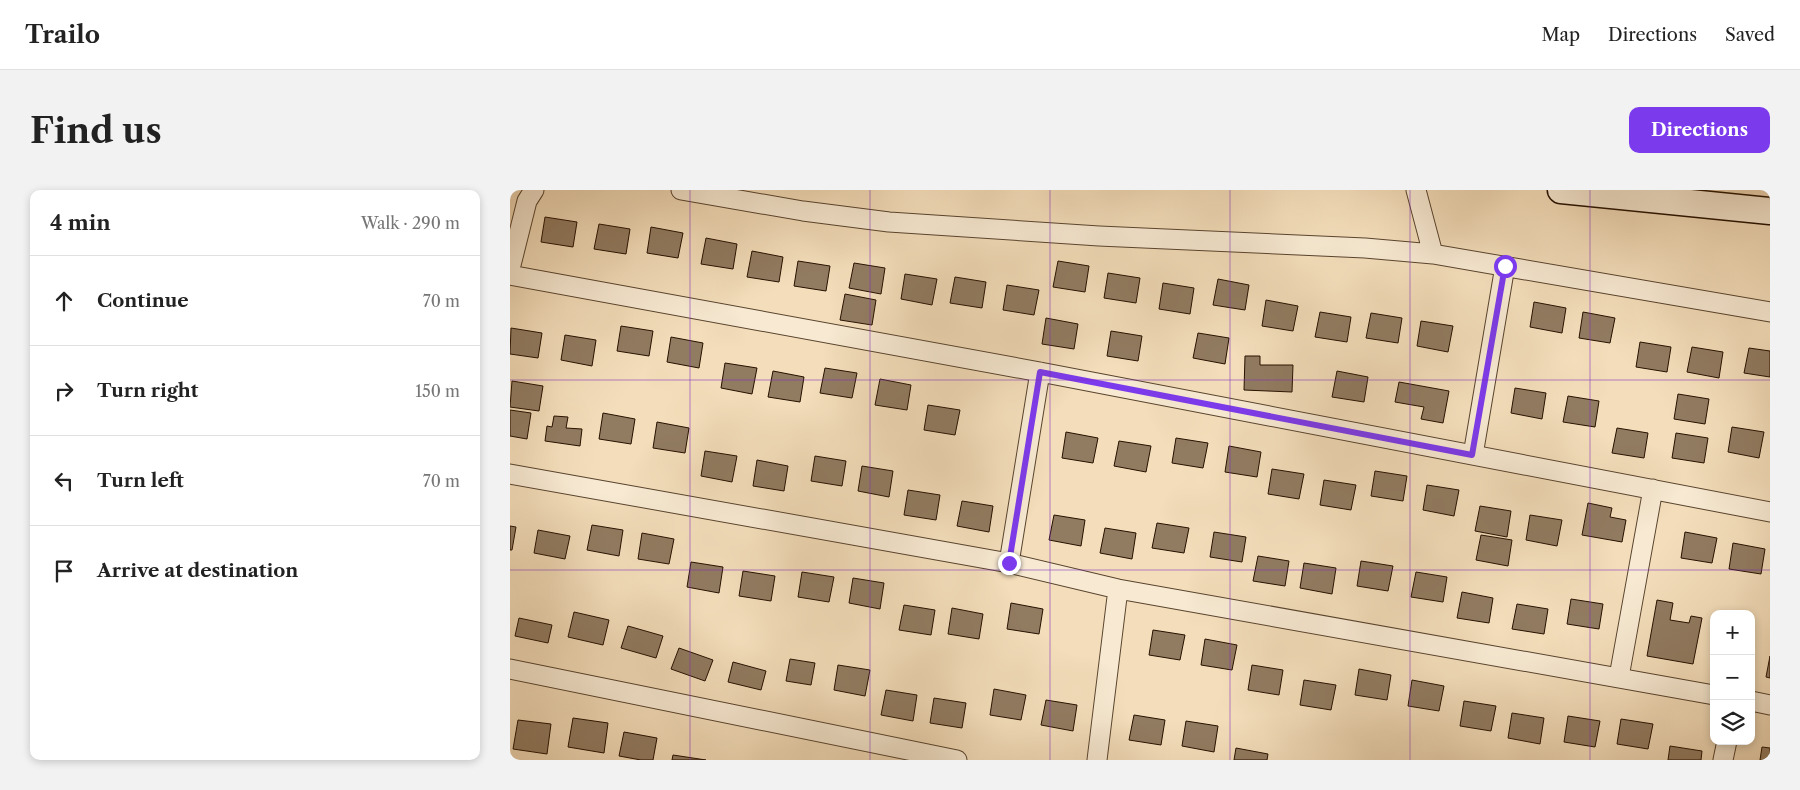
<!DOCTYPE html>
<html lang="en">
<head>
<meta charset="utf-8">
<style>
	:root { --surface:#fff; --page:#f2f2f2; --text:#222; --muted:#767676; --line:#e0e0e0; --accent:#7c3aed }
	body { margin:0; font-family:"Libre Caslon Text",serif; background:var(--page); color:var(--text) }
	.controls { position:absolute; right:15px; bottom:15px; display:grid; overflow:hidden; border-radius:10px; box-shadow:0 2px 8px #0003 }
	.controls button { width:45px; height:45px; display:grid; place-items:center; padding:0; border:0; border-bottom:1px solid var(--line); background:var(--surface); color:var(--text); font:25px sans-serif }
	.stop { position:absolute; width:15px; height:15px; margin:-11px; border:4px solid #7c3aed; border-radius:50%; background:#fff }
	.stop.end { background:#7c3aed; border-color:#fff; box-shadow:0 1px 5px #0008 }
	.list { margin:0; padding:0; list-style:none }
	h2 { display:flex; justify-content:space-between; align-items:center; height:65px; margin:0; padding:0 20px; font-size:21px }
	h2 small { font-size:16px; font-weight:400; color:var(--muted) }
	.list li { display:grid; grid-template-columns:32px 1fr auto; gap:15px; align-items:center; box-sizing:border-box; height:90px; padding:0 20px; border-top:1px solid var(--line) }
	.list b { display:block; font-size:19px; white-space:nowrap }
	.list em { font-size:16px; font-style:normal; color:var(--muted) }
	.icon { flex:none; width:28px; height:28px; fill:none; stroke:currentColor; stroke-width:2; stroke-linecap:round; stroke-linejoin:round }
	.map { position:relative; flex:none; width:1260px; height:570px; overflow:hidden; border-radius:10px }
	header { display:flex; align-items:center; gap:30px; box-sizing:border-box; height:70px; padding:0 25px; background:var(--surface); border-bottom:1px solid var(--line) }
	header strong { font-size:24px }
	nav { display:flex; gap:28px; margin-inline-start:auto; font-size:18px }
	.intro { display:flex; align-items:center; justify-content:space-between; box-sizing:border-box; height:120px; padding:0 30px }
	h1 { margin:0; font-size:35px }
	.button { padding:12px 22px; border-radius:10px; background:var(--accent); color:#fff; font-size:18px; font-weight:700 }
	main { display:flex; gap:30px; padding:0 30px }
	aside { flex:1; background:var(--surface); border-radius:10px; box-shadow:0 2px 8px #0003 }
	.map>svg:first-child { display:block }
	.building { fill:#917b61; stroke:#261100 }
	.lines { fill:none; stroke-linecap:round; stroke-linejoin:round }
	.street-casing { stroke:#59442e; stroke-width:21 }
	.secondary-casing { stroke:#261100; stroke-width:29 }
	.street { stroke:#f7e9d2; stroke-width:19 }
	.secondary { stroke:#f7e9d2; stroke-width:26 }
	.route { stroke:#7c3aed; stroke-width:6 }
	.grid { fill:none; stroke:#7b2cbf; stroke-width:1; stroke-opacity:0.55 }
</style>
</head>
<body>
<header>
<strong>Trailo</strong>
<nav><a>Map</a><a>Directions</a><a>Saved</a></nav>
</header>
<div class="intro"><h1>Find us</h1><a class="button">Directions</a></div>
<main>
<aside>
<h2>4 min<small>Walk · 290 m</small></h2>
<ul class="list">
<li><svg class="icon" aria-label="ahead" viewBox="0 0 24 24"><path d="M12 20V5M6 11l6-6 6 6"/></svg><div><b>Continue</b></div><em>70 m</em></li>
<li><svg class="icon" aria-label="right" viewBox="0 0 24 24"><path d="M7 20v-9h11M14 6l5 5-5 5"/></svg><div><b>Turn right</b></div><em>150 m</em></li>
<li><svg class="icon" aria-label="left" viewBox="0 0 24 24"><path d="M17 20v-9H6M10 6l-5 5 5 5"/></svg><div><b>Turn left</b></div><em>70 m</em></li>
<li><svg class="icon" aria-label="arrive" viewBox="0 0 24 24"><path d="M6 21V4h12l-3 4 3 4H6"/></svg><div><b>Arrive at destination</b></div></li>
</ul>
</aside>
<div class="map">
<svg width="1260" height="570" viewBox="0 0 1260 570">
	<rect width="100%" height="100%" fill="#f3ddba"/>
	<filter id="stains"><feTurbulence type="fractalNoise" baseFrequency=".004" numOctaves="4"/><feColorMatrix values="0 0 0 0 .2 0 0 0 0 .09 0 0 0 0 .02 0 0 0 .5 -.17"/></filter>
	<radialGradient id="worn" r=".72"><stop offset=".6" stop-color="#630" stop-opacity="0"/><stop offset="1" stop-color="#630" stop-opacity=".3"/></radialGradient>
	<path class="building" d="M 35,27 L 67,32 L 63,57 L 31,52 Z
		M 89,34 L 120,39 L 116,64 L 84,59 Z
		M 141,37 L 173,43 L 168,68 L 137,63 Z
		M 196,48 L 227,54 L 223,79 L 191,74 Z
		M 242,61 L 273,67 L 269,92 L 237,87 Z
		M 288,71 L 320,76 L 316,101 L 284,96 Z
		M 548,71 L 579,76 L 575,102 L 543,97 Z
		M 344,73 L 375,78 L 371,104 L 339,98 Z
		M 598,83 L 630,88 L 626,113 L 594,108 Z
		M 395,84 L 427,89 L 422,115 L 391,109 Z
		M 445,87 L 476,92 L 472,118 L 440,113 Z
		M 708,89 L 739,95 L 735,120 L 703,115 Z
		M 653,93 L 684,98 L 680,124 L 649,119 Z
		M 497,95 L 529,100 L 524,125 L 493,120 Z
		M 335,104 L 366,110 L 362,135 L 330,130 Z
		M 756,110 L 788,116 L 783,141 L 752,136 Z
		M 1024,112 L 1056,118 L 1052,143 L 1020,137 Z
		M 810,122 L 841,127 L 837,152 L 805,147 Z
		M 1073,122 L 1105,128 L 1100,153 L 1069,148 Z
		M 861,123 L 892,128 L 888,153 L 856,148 Z
		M 536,128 L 568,134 L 564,159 L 532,154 Z
		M 911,131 L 943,136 L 938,162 L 907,156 Z
		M 111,136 L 143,141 L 139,166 L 107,161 Z
		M 1,138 L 32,143 L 28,168 L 0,164 Z
		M 601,141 L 632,146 L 628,171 L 597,166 Z
		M 688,143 L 719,148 L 715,174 L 683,168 Z
		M 55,145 L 86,150 L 82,176 L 51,170 Z
		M 161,147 L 193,153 L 189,178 L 157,172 Z
		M 1130,152 L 1161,157 L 1157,182 L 1126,177 Z
		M 1182,157 L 1213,162 L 1209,188 L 1177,182 Z
		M 1239,158 L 1260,161 L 1260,187 L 1234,183 Z
		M 735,166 L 750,166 L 750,175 L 783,175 L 782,202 L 734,200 Z
		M 215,173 L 247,178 L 242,204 L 211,198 Z
		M 315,178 L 347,183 L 342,208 L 310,203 Z
		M 263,181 L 294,187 L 290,212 L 258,207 Z
		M 827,181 L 858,187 L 854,212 L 822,207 Z
		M 370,189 L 401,195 L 397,220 L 365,215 Z
		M 2,191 L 33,196 L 29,221 L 0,217 Z
		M 889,192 L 939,201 L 933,233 L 911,229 L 914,217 L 885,212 Z
		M 1005,198 L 1036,203 L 1032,229 L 1001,223 Z
		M 1168,204 L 1199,209 L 1195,234 L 1164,229 Z
		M 1058,206 L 1089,211 L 1085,237 L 1053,232 Z
		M 418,215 L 450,220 L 445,245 L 414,240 Z
		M 0,220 L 21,223 L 17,249 L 0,246 Z
		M 93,223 L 125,229 L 121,254 L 89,249 Z
		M 44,226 L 58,227 L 56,238 L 72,239 L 70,256 L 35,251 L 37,236 L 42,237 Z
		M 147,232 L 179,238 L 175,263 L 143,258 Z
		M 1222,237 L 1254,242 L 1249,268 L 1218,262 Z
		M 1107,238 L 1138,243 L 1134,268 L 1102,263 Z
		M 556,242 L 588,248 L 583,273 L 552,268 Z
		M 1166,243 L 1198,248 L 1194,273 L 1162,268 Z
		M 666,248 L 698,253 L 693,278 L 662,273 Z
		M 609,251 L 641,256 L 636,282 L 604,276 Z
		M 719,256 L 751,262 L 747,287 L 715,282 Z
		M 195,261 L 227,266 L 222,292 L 191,286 Z
		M 305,266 L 336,271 L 332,296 L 301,291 Z
		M 247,270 L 278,276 L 274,301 L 243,296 Z
		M 352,276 L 383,281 L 379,307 L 348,301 Z
		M 762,279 L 794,284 L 789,309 L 758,304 Z
		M 865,281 L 897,286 L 893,311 L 861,306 Z
		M 814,290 L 846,295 L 841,320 L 810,315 Z
		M 917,295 L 949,300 L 944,326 L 913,320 Z
		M 398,300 L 430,305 L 426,330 L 394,325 Z
		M 452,311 L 483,316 L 479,342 L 447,336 Z
		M 1078,313 L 1102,318 L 1100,327 L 1116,330 L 1112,352 L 1072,345 Z
		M 970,316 L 1001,321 L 997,347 L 965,341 Z
		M 544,325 L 575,330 L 571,356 L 539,350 Z
		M 1020,325 L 1052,330 L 1047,356 L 1016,350 Z
		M 647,333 L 679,338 L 674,363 L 642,358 Z
		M 82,335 L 113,340 L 109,366 L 77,360 Z
		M 0,336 L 6,337 L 2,360 L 0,360 Z
		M 595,338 L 626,343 L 622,369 L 590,363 Z
		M 28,340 L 60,346 L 55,369 L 24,363 Z
		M 704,342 L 736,347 L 732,372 L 700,367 Z
		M 1175,342 L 1207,348 L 1202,373 L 1171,368 Z
		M 132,343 L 164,349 L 159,374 L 128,369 Z
		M 971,345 L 1002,350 L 998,376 L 966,370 Z
		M 1223,353 L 1255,359 L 1251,384 L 1219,379 Z
		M 748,366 L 779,371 L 775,396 L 743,391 Z
		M 851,371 L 883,376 L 878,401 L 847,396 Z
		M 181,372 L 213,377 L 209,403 L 177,397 Z
		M 794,373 L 826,378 L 822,404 L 790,398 Z
		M 233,381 L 265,386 L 261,411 L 229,406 Z
		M 292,382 L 324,387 L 319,412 L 288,407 Z
		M 906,382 L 937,387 L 933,412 L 901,407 Z
		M 343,388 L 374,393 L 370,419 L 339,413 Z
		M 952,402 L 983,408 L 979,433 L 947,428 Z
		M 1061,409 L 1093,414 L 1089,439 L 1057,434 Z
		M 1147,410 L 1163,413 L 1160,430 L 1179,433 L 1181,426 L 1192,428 L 1183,474 L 1137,466 Z
		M 501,413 L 533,419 L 529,444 L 497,439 Z
		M 1007,414 L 1038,419 L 1034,444 L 1002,439 Z
		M 394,415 L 425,420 L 421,445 L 389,440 Z
		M 442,418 L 473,424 L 469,449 L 438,444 Z
		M 64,422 L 99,430 L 93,455 L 58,447 Z
		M 9,428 L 42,435 L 38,453 L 5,446 Z
		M 118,436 L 153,446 L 146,468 L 111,458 Z
		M 643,440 L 675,445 L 670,470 L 639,465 Z
		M 695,449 L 727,455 L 722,480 L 691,475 Z
		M 169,458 L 203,470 L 195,491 L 161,479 Z
		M 1260,466 L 1260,488 L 1256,487 Z
		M 280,469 L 305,473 L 301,495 L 276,491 Z
		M 223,472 L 256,481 L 251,500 L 218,492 Z
		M 328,475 L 360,480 L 355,506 L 324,500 Z
		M 742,475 L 773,480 L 769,505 L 738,500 Z
		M 849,479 L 881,485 L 877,510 L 845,505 Z
		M 794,490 L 826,495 L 821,520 L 790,515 Z
		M 902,490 L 934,496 L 929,521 L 898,516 Z
		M 484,499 L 516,505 L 511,530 L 480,525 Z
		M 376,500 L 407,505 L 403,531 L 371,525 Z
		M 424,508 L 456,513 L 452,538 L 420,533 Z
		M 536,510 L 567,515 L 563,541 L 531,535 Z
		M 954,511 L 986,516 L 981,541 L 950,536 Z
		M 1002,523 L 1034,528 L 1030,554 L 998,548 Z
		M 624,525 L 655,530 L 651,555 L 619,550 Z
		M 1058,526 L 1090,531 L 1085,557 L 1054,552 Z
		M 63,528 L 98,533 L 94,563 L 58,557 Z
		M 1111,529 L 1143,534 L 1138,559 L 1107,554 Z
		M 8,530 L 41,534 L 37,564 L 3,559 Z
		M 676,531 L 708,536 L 704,562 L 672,556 Z
		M 114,542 L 147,548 L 143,570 L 131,570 L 109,566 Z
		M 1160,556 L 1192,561 L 1191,570 L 1158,570 Z
		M 1252,557 L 1260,558 L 1260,570 L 1250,570 Z
		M 726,558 L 758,564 L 757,570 L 724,570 Z
		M 163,565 L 196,570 L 162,570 Z"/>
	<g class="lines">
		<g class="street-casing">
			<path id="street" d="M 171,0 L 293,21 L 379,32 L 589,46 L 855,58 L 923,64 L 1260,122
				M 906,0 L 923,64
				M 0,79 L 17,11 L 24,0
				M 0,85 L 530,182 L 1260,322
				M 963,265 L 995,76
				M 0,284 L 499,373 L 608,399 L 1204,505
				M 499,373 L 530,182
				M 0,479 L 447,570
				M 1109,487 L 1143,299
				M 1241,511 L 1260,515
				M 587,570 L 608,399
				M 1213,570 L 1217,551"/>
		</g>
		<g class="secondary-casing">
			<path id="secondary" d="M 1051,0 L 1260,21"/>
		</g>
		<use href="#street" class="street"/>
		<use href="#secondary" class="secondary"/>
	</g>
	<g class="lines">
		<path class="route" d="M 499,373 L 530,182 L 962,265 L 995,76"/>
	</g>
	<path class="grid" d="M 180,0 L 180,570M 360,0 L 360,570M 540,0 L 540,570M 720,0 L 720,570M 900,0 L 900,570M 1080,0 L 1080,570M 0,190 L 1260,190M 0,380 L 1260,380"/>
	<rect width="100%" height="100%" filter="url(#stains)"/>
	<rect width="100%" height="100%" fill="url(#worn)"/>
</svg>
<div class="controls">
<button>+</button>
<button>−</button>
<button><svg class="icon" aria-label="layers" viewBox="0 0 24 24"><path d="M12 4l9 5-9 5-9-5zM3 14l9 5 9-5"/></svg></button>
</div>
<div class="stop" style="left:995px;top:76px"></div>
<div class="stop end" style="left:499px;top:373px"></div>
</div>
</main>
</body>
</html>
